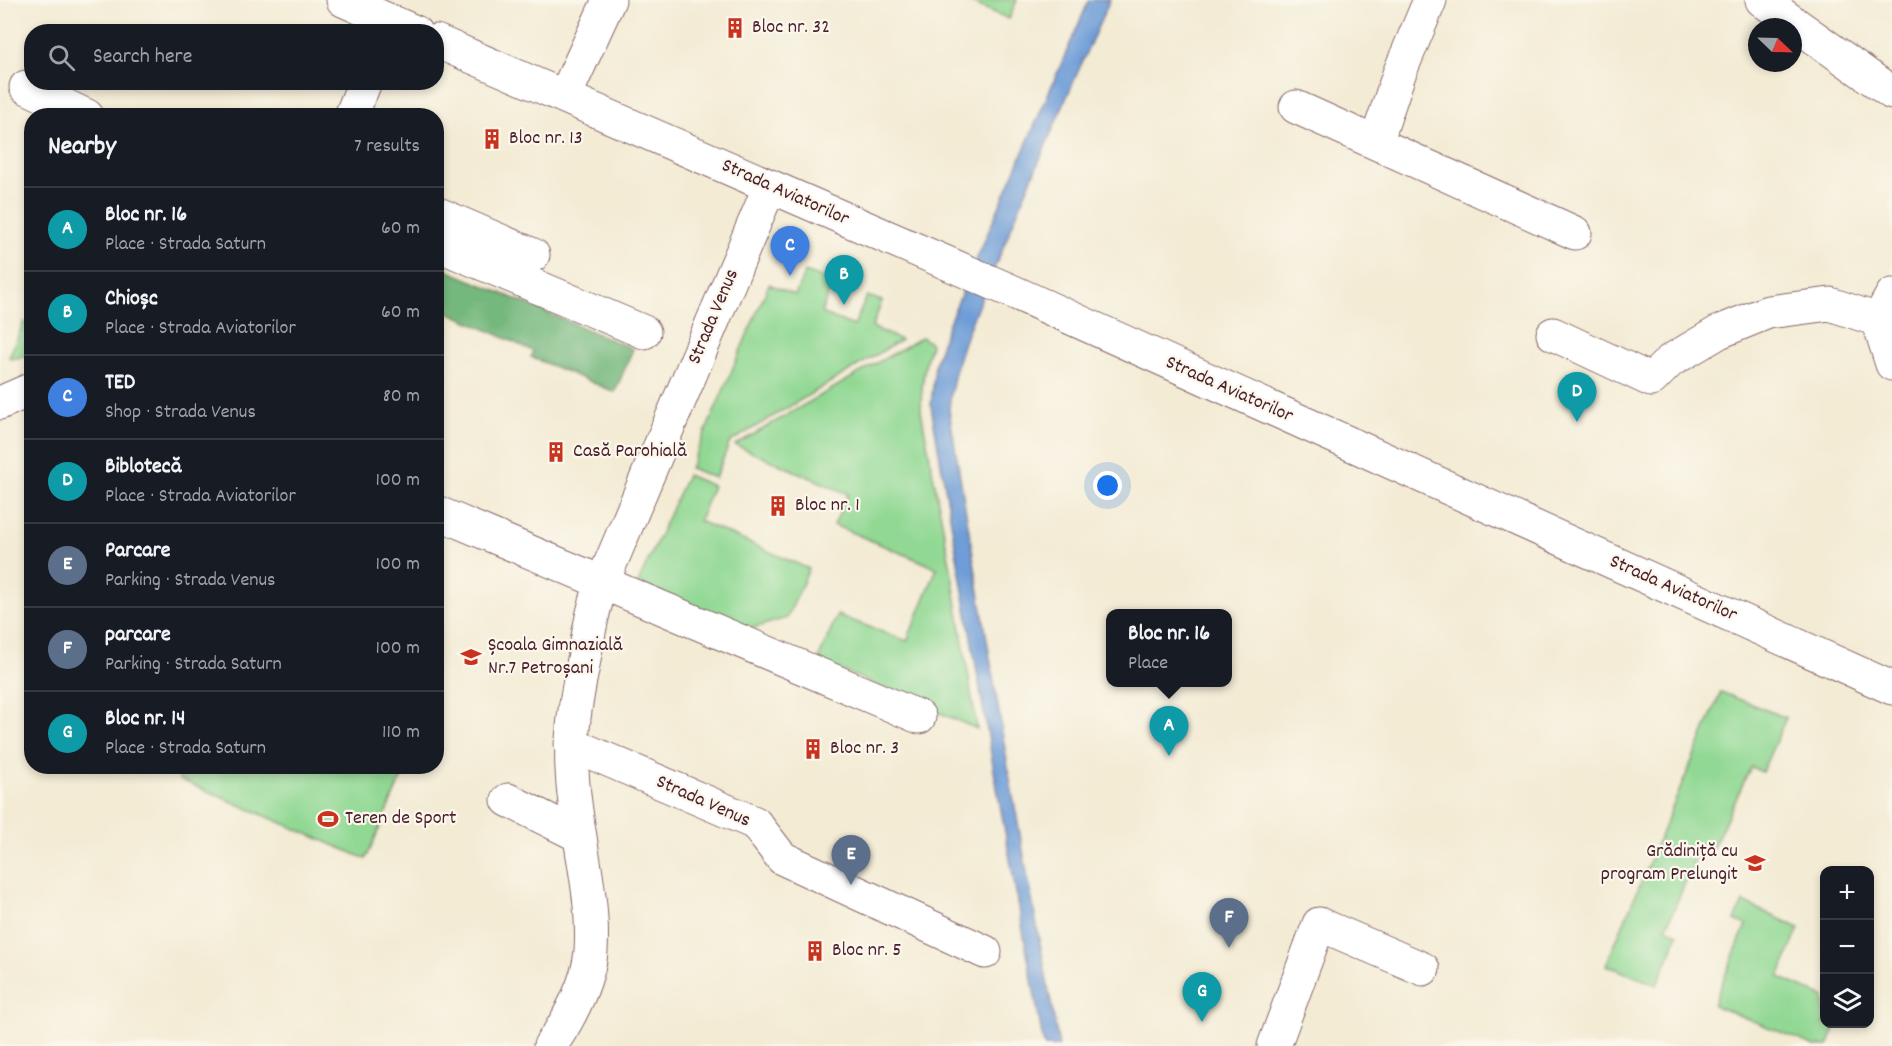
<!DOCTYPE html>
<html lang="en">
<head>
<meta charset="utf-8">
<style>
	:root { --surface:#171b24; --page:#20242c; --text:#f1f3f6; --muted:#9ea1a6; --line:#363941; --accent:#0b8043 }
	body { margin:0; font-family:Dekko,sans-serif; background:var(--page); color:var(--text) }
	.controls { position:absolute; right:18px; bottom:18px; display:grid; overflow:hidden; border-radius:12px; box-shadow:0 3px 9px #0003 }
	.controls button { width:54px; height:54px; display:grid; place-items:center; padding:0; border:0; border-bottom:2px solid var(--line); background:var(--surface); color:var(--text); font:30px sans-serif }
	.compass { position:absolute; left:1748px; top:18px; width:54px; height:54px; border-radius:50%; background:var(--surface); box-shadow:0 3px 9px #0003; rotate:113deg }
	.you { position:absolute; left:1108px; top:486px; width:21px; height:21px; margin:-15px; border:4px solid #fff; border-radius:50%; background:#1a73e8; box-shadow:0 0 0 9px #1a73e833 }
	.badge { display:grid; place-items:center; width:39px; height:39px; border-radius:50%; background:var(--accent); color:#fff; font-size:20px; font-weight:700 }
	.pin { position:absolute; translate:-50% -50px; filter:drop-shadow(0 2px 3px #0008) }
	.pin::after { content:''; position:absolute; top:32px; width:21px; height:18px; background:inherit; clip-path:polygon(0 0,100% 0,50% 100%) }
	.popup { position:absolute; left:1106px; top:609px; width:126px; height:78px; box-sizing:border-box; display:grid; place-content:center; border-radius:12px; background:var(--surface); filter:drop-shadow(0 2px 4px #0005); font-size:20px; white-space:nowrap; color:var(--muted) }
	.popup b { font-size:22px; color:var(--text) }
	.popup::after { content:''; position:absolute; left:50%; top:100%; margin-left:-12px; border:12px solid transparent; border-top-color:var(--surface) }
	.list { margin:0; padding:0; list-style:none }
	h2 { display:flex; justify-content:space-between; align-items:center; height:78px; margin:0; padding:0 24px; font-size:26px }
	h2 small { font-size:20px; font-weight:400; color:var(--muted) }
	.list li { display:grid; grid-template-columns:39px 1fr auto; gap:18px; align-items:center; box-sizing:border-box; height:84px; padding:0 24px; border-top:2px solid var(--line) }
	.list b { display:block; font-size:22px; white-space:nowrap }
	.list p { margin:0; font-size:20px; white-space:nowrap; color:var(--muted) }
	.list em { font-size:20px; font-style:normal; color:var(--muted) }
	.icon { flex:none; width:33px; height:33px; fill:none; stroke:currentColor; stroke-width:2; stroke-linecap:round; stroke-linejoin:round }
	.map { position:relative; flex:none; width:1892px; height:1046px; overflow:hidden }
	.search { position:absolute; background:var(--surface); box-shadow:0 3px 9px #0003; left:24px; top:24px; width:420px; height:66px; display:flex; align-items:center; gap:15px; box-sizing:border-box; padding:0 21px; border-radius:24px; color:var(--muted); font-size:22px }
	.panel { position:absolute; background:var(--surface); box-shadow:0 3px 9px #0003; left:24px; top:108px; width:420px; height:666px; border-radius:24px }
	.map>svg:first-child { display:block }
	.green { fill:#90d893; stroke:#6d7c5f; stroke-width:1.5 }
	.forest { fill:#74b87d; stroke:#5f6c54; stroke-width:1.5 }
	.water { fill:#6e9dd7; stroke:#5c5e81; stroke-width:1.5 }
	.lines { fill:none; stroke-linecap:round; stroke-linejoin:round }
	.minor-casing { stroke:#856666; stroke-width:35 }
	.major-casing { stroke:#856666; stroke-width:35 }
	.minor { stroke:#fff; stroke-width:33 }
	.major { stroke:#fff; stroke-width:33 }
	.labels { text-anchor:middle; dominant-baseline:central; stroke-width:4.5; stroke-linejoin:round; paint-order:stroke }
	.poi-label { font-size:20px; fill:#4a1f2b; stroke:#fbf7ec; text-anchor:start }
	.street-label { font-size:20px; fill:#4a1f2b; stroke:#fbf7ec }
</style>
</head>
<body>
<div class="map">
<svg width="1892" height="1046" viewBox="0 0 1892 1046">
	<rect width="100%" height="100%" fill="#fbf7ec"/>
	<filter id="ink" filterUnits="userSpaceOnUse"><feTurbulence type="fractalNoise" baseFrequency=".0167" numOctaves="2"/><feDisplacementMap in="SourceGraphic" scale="12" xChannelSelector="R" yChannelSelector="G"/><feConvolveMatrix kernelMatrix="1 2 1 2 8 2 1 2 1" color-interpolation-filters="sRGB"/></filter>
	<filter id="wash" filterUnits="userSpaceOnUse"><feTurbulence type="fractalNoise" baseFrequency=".008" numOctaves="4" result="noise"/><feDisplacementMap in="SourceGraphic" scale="24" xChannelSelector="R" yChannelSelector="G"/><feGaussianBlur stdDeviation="1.35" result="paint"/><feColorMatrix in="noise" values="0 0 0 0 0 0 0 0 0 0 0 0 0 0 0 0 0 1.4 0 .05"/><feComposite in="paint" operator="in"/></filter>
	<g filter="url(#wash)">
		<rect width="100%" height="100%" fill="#f3ebd4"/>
		<path class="green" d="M 965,0 L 1017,0 L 1009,19 Z
			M 805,272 L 833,282 L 821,313 L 854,326 L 867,296 L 882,301 L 872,327 L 901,340 L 730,442 L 715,478 L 690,468 L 769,284 L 795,295 Z
			M 24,322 L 31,325 L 31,355 L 11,359 L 9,357 Z
			M 922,337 L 931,344 C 923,367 921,387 921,411 L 952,575 L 977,729 L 818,660 L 837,615 L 907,641 L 937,568 L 834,525 L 848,494 L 735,445 Z
			M 687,475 L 713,486 L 699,521 L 809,569 L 787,618 L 750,629 L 638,583 Z
			M 1721,692 L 1786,718 L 1762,772 L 1751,767 L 1712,849 L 1701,845 L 1666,928 L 1678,934 L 1657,985 L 1606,965 Z
			M 184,767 L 184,766 L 406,767 L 366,859 L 179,779 Z
			M 1743,902 L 1799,928 L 1779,977 L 1824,997 L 1824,1024 L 1837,1024 L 1828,1046 L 1815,1046 L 1713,1005 L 1746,925 L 1735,920 Z"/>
		<path class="forest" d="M 437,266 L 633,349 L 615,392 L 531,357 L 533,351 L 437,307 Z"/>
		<path class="water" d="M 1089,0 L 1110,0 C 1072,84 1035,169 1000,255 C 979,305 953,355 949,410 L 1011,785 L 1059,1046 L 1044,1046 L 997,788 L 931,406 L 935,364 L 947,327 Z"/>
	</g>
	<g filter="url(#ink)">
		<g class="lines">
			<g class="minor-casing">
				<path id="minor" d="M 343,0 L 415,32
					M 436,41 L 1009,290 L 1892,688
					M 26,87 L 87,116
					M 565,96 L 609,0
					M 1296,107 L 1575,233
					M 351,116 L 365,82
					M 1376,143 L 1399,74 L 1430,0
					M 436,213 L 533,255
					M 436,237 L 443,247 L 644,332
					M 1892,295 L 1878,320 L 1892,364
					M 1553,334 L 1651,380 L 1670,361 L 1719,332 L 1768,312 L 1830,304 L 1878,320
					M 0,403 L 32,389
					M 436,512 L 919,717
					M 571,744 L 755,823 L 782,858 L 985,952
					M 508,800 L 580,836
					M 550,1046 C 568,1022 589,981 591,951 C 595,891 574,829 572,769 C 570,734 576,700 583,665 C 588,637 592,609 603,581 L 770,186
					M 1274,1046 L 1319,924 L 1423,969"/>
			</g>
			<g class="major-casing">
				<path id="major" d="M 1762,0 L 1892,93"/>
			</g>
			<use href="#minor" class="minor"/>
			<use href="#major" class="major"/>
		</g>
	</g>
	<defs>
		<g id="building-bare" transform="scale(1.62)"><path d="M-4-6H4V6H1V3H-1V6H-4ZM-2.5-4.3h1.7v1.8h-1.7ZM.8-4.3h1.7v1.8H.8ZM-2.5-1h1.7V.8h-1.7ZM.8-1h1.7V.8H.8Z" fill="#c8321e" stroke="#fbf7ec" stroke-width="2.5" paint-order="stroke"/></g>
		<g id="school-bare" transform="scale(1.62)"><path d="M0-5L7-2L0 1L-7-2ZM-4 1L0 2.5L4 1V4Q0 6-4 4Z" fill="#c8321e" stroke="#fbf7ec" stroke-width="2.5" paint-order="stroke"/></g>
		<g id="stadium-bare" transform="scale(1.62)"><path d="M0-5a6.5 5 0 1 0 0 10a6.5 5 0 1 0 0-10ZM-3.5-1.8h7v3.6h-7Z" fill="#c8321e" stroke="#fbf7ec" stroke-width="2.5" paint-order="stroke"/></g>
	</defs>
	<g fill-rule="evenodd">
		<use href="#building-bare" x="735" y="28"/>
		<use href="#building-bare" x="492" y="139"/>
		<use href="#building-bare" x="556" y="452"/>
		<use href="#building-bare" x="778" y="506"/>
		<use href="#school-bare" x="471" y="657"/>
		<use href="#building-bare" x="813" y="749"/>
		<use href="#stadium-bare" x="328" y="819"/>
		<use href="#school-bare" x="1755" y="863"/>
		<use href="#building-bare" x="815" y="951"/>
	</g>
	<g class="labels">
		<g class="poi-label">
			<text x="752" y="28">Bloc nr. 32</text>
			<text x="509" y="139">Bloc nr. 13</text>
			<text x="573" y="452">Casă Parohială</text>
			<text x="795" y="506">Bloc nr. 1</text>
			<text x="488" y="646">Școala Gimnazială<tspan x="488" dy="23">Nr.7 Petroșani</tspan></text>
			<text x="830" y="749">Bloc nr. 3</text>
			<text x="345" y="819">Teren de Sport</text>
			<text x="1738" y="852" text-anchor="end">Grădiniță cu<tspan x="1738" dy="23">program Prelungit</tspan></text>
			<text x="832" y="951">Bloc nr. 5</text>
		</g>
		<g class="street-label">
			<text transform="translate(785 193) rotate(24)">Strada Aviatorilor</text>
			<text transform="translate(714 317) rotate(-67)">Strada Venus</text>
			<text transform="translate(1229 390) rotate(24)">Strada Aviatorilor</text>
			<text transform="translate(1673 589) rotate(24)">Strada Aviatorilor</text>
			<text transform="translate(703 802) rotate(24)">Strada Venus</text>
		</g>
	</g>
</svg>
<div class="controls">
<button>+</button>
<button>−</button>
<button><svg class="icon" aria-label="layers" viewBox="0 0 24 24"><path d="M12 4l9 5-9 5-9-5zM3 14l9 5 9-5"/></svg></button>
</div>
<svg class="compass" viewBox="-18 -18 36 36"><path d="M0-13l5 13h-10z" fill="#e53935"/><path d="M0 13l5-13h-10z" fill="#9ea1a6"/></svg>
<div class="you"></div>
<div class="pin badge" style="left:1169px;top:756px;background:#0f9aa8">A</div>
<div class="popup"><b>Bloc nr. 16</b>Place</div>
<div class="pin badge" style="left:844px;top:305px;background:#0f9aa8">B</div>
<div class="pin badge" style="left:790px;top:276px;background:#3f7fe0">C</div>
<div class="pin badge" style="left:1577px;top:422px;background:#0f9aa8">D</div>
<div class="pin badge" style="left:851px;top:885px;background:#5c6f8a">E</div>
<div class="pin badge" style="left:1229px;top:948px;background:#5c6f8a">F</div>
<div class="pin badge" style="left:1202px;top:1022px;background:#0f9aa8">G</div>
<div class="search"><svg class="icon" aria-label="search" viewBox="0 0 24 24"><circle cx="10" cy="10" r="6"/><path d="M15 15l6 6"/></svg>Search here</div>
<section class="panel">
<h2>Nearby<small>7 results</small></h2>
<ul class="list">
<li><span class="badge" style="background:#0f9aa8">A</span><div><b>Bloc nr. 16</b><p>Place · Strada Saturn</p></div><em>60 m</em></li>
<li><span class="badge" style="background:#0f9aa8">B</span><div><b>Chioșc</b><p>Place · Strada Aviatorilor</p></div><em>60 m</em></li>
<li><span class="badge" style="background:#3f7fe0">C</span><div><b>TED</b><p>Shop · Strada Venus</p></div><em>80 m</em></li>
<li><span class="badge" style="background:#0f9aa8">D</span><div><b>Biblotecă</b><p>Place · Strada Aviatorilor</p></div><em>100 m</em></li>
<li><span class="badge" style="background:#5c6f8a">E</span><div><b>Parcare</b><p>Parking · Strada Venus</p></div><em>100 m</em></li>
<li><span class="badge" style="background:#5c6f8a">F</span><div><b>parcare</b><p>Parking · Strada Saturn</p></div><em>100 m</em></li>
<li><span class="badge" style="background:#0f9aa8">G</span><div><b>Bloc nr. 14</b><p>Place · Strada Saturn</p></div><em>110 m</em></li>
</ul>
</section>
</div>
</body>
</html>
